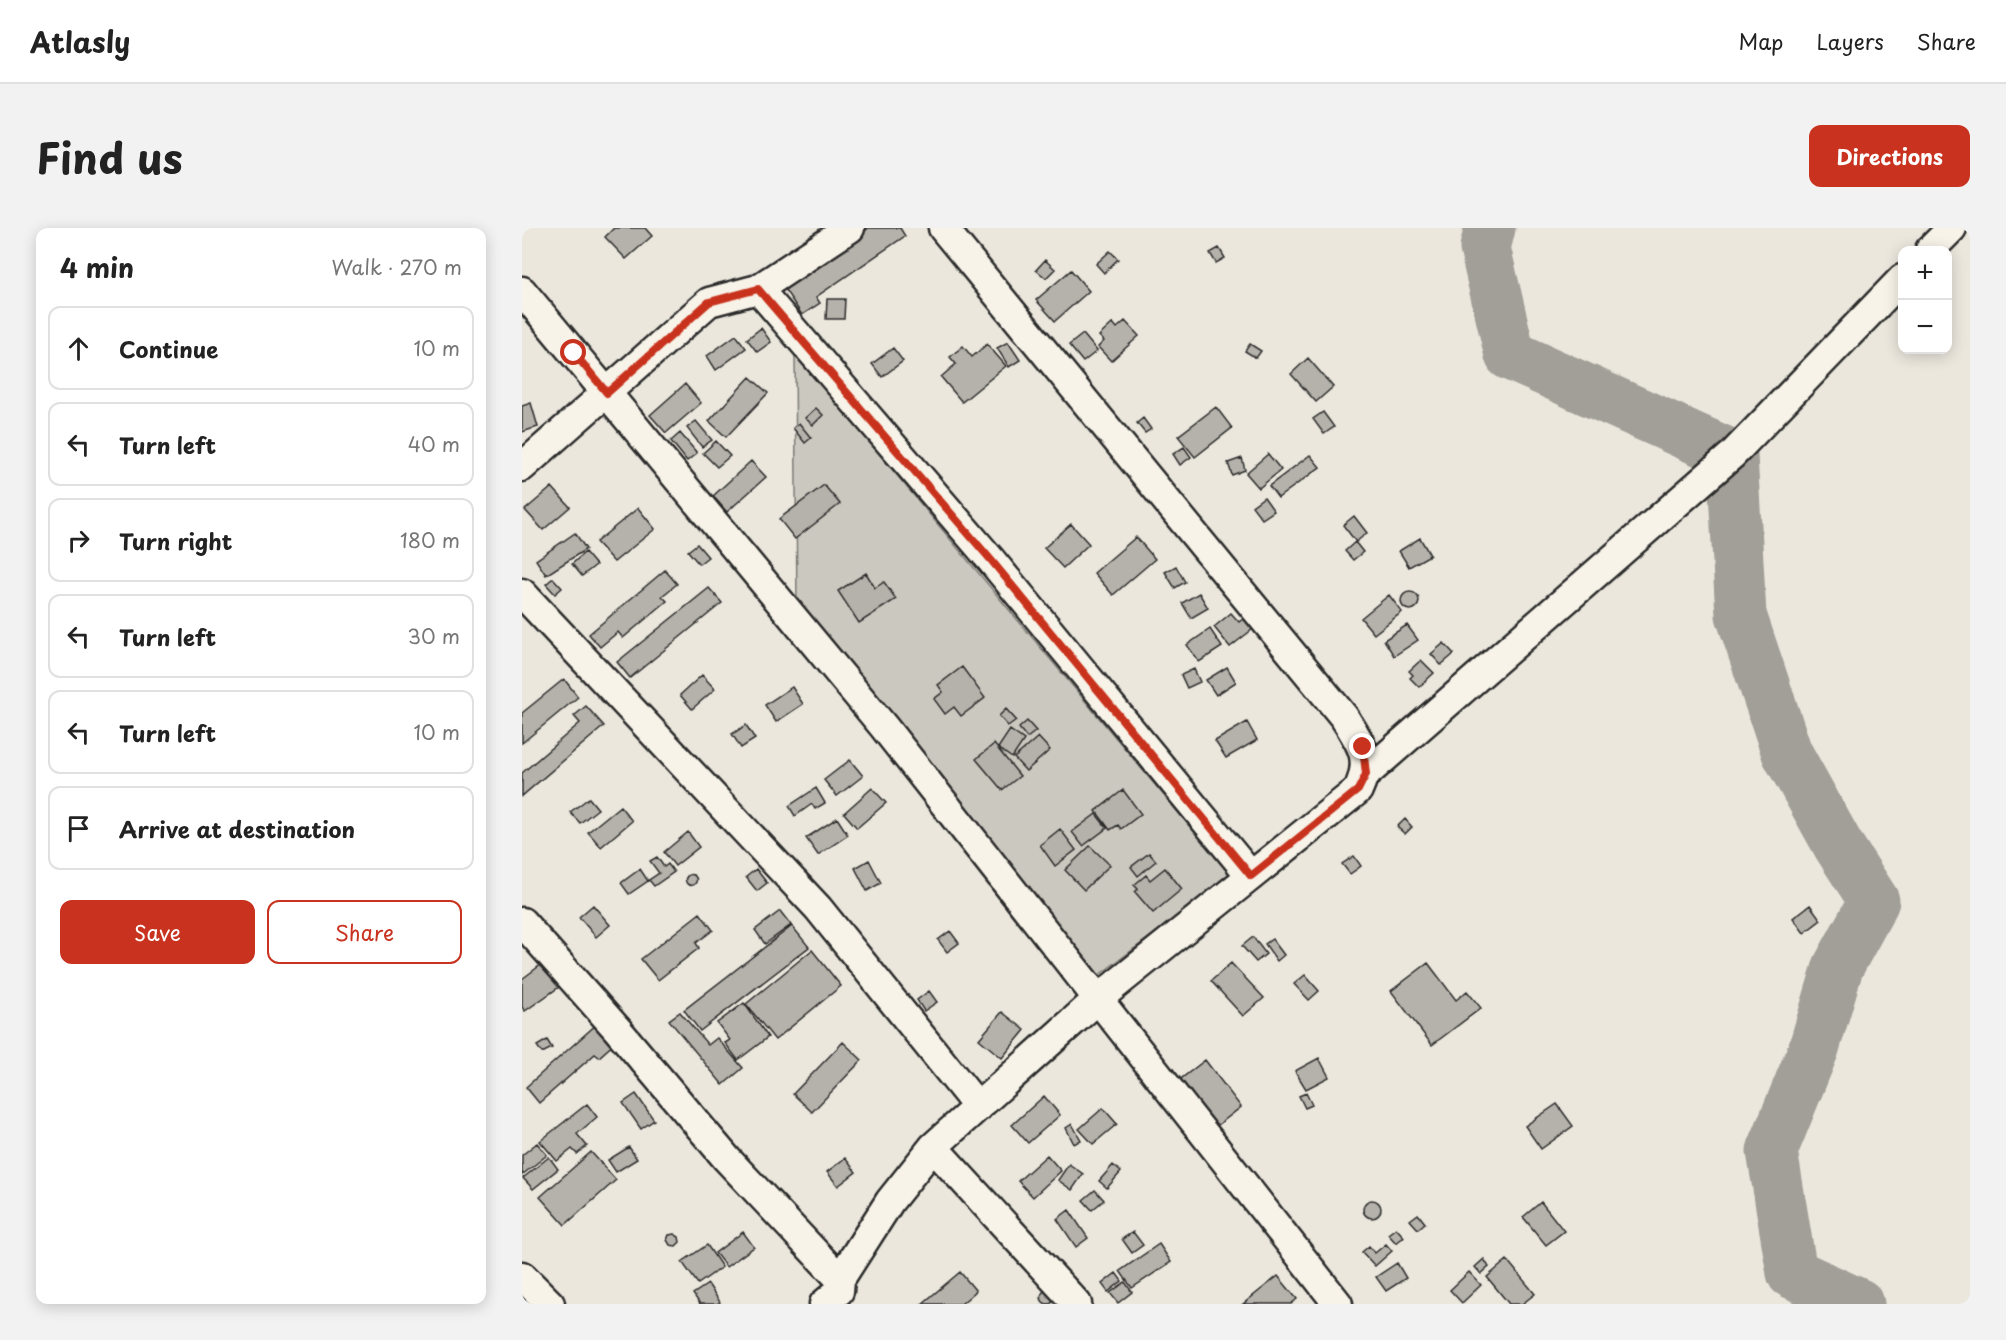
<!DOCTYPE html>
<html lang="en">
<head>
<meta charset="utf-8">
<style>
	:root { --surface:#fff; --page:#f2f2f2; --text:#222; --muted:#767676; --line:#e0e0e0; --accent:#c8321e }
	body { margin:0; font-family:"Playpen Sans",sans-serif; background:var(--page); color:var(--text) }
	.controls { position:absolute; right:18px; top:18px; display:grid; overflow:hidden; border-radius:12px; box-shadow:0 3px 15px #0003 }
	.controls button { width:54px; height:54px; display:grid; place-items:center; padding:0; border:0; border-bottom:2px solid var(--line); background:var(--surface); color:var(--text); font:30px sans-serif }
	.stop { position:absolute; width:18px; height:18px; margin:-14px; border:4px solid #c8321e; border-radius:50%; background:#fff }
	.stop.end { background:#c8321e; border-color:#fff; box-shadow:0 2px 6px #0008 }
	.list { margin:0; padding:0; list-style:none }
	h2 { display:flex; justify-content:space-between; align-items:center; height:78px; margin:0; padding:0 24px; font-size:26px }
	h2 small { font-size:20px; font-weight:400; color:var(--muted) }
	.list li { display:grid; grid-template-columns:39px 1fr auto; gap:18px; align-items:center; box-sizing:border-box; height:84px; margin:0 12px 12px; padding:0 12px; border:2px solid var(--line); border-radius:12px }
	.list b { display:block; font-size:22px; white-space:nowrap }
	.list em { font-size:20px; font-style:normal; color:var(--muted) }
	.actions { display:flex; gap:12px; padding:18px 24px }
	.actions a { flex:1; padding:14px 0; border:2px solid var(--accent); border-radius:12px; text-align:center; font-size:21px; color:var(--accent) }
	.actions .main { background:var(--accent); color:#fff }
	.icon { flex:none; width:33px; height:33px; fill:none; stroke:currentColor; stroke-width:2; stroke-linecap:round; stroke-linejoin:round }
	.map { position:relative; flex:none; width:1448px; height:1076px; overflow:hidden; border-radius:12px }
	header { display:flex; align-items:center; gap:36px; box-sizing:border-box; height:84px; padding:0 30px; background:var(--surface); border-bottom:2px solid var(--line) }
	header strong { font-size:28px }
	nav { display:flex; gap:33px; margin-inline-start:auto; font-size:21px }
	.intro { display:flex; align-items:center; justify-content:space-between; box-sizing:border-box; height:144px; padding:0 36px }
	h1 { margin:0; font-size:42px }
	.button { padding:15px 27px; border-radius:12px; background:var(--accent); color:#fff; font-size:21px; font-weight:700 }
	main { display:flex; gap:36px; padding:0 36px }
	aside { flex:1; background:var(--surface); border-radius:12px; box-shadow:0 3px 15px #0003 }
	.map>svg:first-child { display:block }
	.green { fill:#cbc8bf; stroke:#7b7a75; stroke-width:1.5 }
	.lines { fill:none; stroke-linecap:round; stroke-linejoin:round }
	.river { stroke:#a29f98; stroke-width:51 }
	.building { fill:#b5b2ab; stroke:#2b2b2b; stroke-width:1.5 }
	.minor-casing { stroke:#2b2b2b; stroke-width:33 }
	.minor { stroke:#f7f3e8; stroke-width:28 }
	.route { stroke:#c8321e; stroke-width:8 }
</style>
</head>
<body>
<header>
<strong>Atlasly</strong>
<nav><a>Map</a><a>Layers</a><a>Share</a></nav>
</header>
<div class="intro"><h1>Find us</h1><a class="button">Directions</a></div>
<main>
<aside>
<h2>4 min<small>Walk · 270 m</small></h2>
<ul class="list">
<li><svg class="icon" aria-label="ahead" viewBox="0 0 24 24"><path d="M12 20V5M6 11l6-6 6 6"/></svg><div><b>Continue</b></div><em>10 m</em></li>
<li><svg class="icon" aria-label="left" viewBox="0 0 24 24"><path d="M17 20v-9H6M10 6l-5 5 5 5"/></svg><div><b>Turn left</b></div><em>40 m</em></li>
<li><svg class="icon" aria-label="right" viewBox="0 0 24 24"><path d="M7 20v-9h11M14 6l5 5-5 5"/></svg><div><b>Turn right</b></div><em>180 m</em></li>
<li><svg class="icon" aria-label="left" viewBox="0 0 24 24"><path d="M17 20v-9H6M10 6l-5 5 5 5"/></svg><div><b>Turn left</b></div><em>30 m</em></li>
<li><svg class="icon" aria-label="left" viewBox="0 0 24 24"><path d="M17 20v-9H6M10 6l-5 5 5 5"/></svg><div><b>Turn left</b></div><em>10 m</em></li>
<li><svg class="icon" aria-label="arrive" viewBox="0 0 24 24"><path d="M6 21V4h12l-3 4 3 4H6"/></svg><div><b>Arrive at destination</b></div></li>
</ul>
<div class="actions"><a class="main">Save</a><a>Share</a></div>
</aside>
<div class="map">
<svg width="1448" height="1076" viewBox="0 0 1448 1076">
	<rect width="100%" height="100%" fill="#ebe7dd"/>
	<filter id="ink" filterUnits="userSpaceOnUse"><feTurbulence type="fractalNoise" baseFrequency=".0167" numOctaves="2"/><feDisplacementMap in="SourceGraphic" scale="12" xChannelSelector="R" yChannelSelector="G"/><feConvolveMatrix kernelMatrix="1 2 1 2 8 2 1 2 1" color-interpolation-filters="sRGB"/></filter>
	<g filter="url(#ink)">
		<path class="green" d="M 273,125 L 709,648 L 577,747 L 275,383 Z"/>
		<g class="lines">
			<path class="river" d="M 968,0 L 963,20 L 988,127 L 1210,227 L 1219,387 L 1265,525 L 1316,617 L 1352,673 L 1316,739 L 1292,820 L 1250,923 L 1270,1045 L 1337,1076"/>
		</g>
		<path class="building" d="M 92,0 L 123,0 L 130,8 L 104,31 L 83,9 Z
			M 347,0 L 378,0 L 383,8 L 294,69 L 298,75 L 280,87 L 261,59 Z
			M 697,20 L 703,30 L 694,35 L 688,25 Z
			M 588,23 L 596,31 L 582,45 L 574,36 Z
			M 523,32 L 533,41 L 524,50 L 514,42 Z
			M 549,42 L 567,63 L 533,93 L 514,72 Z
			M 305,71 L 323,71 L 322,91 L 304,91 Z
			M 603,93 L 617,108 L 589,133 L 576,119 L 582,113 L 577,108 L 591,95 L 595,100 Z
			M 239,100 L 249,114 L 235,124 L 225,111 Z
			M 561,106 L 575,123 L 561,134 L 547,117 Z
			M 214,107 L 224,120 L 194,142 L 185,128 Z
			M 486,114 L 498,132 L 487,139 L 475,120 Z
			M 465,116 L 484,138 L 440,174 L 419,149 L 434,136 L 428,129 L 441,118 L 450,129 Z
			M 728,116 L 739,123 L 734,130 L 723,123 Z
			M 371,120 L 381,133 L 360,149 L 350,136 Z
			M 786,130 L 811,159 L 794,174 L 769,146 Z
			M 228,149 L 246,165 L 204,209 L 187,193 Z
			M 163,156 L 179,175 L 144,205 L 128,187 Z
			M 9,175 L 16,199 L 0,204 L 0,178 Z
			M 694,179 L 710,200 L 673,229 L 656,208 Z
			M 294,180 L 301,187 L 291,197 L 283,190 Z
			M 801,184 L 812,199 L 802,206 L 791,191 Z
			M 621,190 L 629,201 L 623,205 L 615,195 Z
			M 174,193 L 190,212 L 180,219 L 165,200 Z
			M 277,195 L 289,210 L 283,215 L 271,200 Z
			M 158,205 L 175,225 L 165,233 L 149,213 Z
			M 194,213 L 208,228 L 195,239 L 181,225 Z
			M 662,219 L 669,229 L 658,237 L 651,226 Z
			M 746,226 L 759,242 L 737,260 L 724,245 Z
			M 788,227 L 798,239 L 756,270 L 747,258 Z
			M 720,230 L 723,242 L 710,247 L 706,235 Z
			M 229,233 L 244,249 L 205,284 L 191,268 Z
			M 302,257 L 318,276 L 273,311 L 257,291 Z
			M 30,259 L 48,279 L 21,302 L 3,282 Z
			M 742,269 L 752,283 L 740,291 L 730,278 Z
			M 116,280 L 133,301 L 92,334 L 74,314 Z
			M 832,288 L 845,305 L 834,314 L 821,297 Z
			M 549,296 L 567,316 L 541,340 L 522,320 Z
			M 53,305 L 64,321 L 24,347 L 14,332 Z
			M 614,309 L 633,331 L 591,367 L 572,345 Z
			M 898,310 L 908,327 L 887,339 L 877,323 Z
			M 833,314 L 841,324 L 831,332 L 823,323 Z
			M 175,316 L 186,329 L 177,336 L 166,323 Z
			M 63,324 L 74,337 L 60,348 L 50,336 Z
			M 654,338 L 663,354 L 653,360 L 643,344 Z
			M 143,342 L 155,356 L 140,368 L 145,373 L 101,410 L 96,404 L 78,419 L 67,406 Z
			M 344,345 L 353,360 L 362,354 L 374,371 L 337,395 L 316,363 Z
			M 31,350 L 40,360 L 33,366 L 24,356 Z
			M 187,360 L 200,375 L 108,450 L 95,434 Z
			M879 373a9 9 0 1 1 18 0a9 9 0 1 1-18 0Z
			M 677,365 L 686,380 L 669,390 L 660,375 Z
			M 867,367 L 880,384 L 852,406 L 839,390 Z
			M 709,385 L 717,394 L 722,390 L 731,401 L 708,419 L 692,399 Z
			M 885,397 L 896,412 L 872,428 L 862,412 Z
			M 688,401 L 700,419 L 677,434 L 665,417 Z
			M 922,415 L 932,426 L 919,437 L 909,426 Z
			M 899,432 L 912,445 L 897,459 L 888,450 L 891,447 L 887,443 Z
			M 440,439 L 463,470 L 439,488 L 432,479 L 423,486 L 412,471 L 421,464 L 416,457 Z
			M 705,439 L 714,454 L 694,467 L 684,452 Z
			M 672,441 L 678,454 L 665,460 L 659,447 Z
			M 180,447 L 193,461 L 170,481 L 158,467 Z
			M 42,451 L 56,469 L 0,515 L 0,485 Z
			M 270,459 L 281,476 L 254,494 L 243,477 Z
			M 64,478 L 82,498 L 0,568 L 0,545 L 58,495 L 52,488 Z
			M 484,481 L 494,492 L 486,498 L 477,488 Z
			M 505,493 L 514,503 L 505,510 L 497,500 Z
			M 725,494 L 735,512 L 704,530 L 693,513 Z
			M 224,497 L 233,511 L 219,520 L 210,506 Z
			M 488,502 L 502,512 L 490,530 L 476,520 Z
			M 516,509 L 528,522 L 504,543 L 492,530 Z
			M 472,516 L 498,548 L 480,562 L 454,531 Z
			M 328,532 L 341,548 L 315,568 L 302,552 Z
			M 294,560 L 303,575 L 293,581 L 290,576 L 273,588 L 267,578 Z
			M 350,560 L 364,575 L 335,600 L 322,585 Z
			M 601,562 L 619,586 L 599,601 L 596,597 L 588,602 L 574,583 Z
			M 67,570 L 76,581 L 58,595 L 48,584 Z
			M 98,578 L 110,593 L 79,619 L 66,604 Z
			M 574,586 L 585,600 L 561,618 L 550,604 Z
			M 315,590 L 326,607 L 296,627 L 284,610 Z
			M 883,591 L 890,599 L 883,606 L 875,599 Z
			M 538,601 L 554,622 L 533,638 L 518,617 Z
			M 166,604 L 177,619 L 153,638 L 142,624 Z
			M 568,618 L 588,637 L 562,662 L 543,642 Z
			M 627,625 L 634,633 L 616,648 L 609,639 Z
			M 832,628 L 839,638 L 828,646 L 820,636 Z
			M 135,629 L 142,639 L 146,636 L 152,644 L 132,658 L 127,652 L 137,645 L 128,633 Z
			M 347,632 L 359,655 L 345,663 L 333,640 Z
			M 643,640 L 660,661 L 631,685 L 613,664 L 616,661 L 612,657 L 624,647 L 628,652 Z
			M 118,641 L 126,653 L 107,666 L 99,655 Z
			M 234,641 L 245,655 L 235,663 L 224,649 Z
			M163.5 652a5.5 5.5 0 1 1 11 0a5.5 5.5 0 1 1-11 0Z
			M 71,677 L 88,697 L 74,709 L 57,689 Z
			M 1288,677 L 1299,692 L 1282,705 L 1271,690 Z
			M 258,683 L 269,697 L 243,716 L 233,702 Z
			M 178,685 L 191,702 L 174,715 L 177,720 L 136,752 L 119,731 Z
			M 270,698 L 287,719 L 178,803 L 162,782 Z
			M 428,703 L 437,715 L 425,724 L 416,712 Z
			M 731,709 L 744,726 L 734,734 L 720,718 Z
			M 750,711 L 762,727 L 755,733 L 743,716 Z
			M 290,722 L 319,758 L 253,812 L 224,776 Z
			M 709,735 L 742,770 L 721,788 L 689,753 Z
			M 906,735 L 934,772 L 945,763 L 959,780 L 910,817 L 869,763 Z
			M 20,736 L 37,759 L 3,783 L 0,779 L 0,751 Z
			M 783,747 L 797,763 L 787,772 L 772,756 Z
			M 407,763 L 415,774 L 402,783 L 395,772 Z
			M 222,775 L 246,809 L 216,832 L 203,815 L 208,812 L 195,795 Z
			M 158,784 L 186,817 L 195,810 L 221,840 L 201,857 L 147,792 Z
			M 480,784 L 503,802 L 480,830 L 457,811 Z
			M 76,795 L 94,814 L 77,829 L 73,826 L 17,875 L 4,859 Z
			M 25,812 L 30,820 L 20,825 L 15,818 Z
			M 321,814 L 340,832 L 290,884 L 271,866 Z
			M 797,830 L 807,849 L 784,861 L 773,843 Z
			M 683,832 L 719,879 L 691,901 L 655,854 Z
			M 784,865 L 790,877 L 783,880 L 777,868 Z
			M 114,866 L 132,892 L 119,901 L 101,875 Z
			M 522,868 L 538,887 L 506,915 L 490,897 Z
			M 65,876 L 75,889 L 55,906 L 65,918 L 55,926 L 50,921 L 35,933 L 18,913 Z
			M 1035,876 L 1051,898 L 1019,921 L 1003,898 Z
			M 581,880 L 595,896 L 571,916 L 557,901 Z
			M 550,896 L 559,912 L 552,916 L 544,900 Z
			M 15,915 L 25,927 L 0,947 L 0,927 Z
			M 107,919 L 115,931 L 94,944 L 86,932 Z
			M 69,924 L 94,952 L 43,997 L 18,969 Z
			M 525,927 L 539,943 L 511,969 L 496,953 Z
			M 27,929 L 36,941 L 11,961 L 1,950 Z
			M 323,930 L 334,944 L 316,958 L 305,944 Z
			M 547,936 L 561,946 L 550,962 L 536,952 Z
			M 591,937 L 599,944 L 585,960 L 577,953 Z
			M 573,962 L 582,972 L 570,982 L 561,972 Z
			M841 981a9 9 0 1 1 18 0a9 9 0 1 1-18 0Z
			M 1019,974 L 1042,1003 L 1024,1017 L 1001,989 Z
			M 547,982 L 566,1010 L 554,1019 L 535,991 Z
			M 896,986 L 903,995 L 896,1001 L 888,992 Z
			M 874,1000 L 882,1009 L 874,1015 L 866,1006 Z
			M 221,1004 L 232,1019 L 204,1039 L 193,1025 Z
			M 611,1004 L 621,1017 L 610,1025 L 600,1011 Z
			M 152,1006 L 157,1009 L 158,1014 L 154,1018 L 148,1017 L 145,1012 L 147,1007 Z
			M 637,1016 L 649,1034 L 610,1060 L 598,1043 Z
			M 864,1016 L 870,1023 L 853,1038 L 840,1024 L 847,1018 L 853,1025 Z
			M 185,1017 L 200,1039 L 176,1056 L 160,1034 Z
			M 962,1031 L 967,1039 L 959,1046 L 953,1039 Z
			M 985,1032 L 1013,1066 L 1000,1076 L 987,1076 L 965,1049 Z
			M 875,1035 L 884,1050 L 864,1063 L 854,1049 Z
			M 438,1044 L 454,1063 L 439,1076 L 400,1076 Z
			M 947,1044 L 959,1057 L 940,1075 L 928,1062 Z
			M 594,1045 L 600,1053 L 586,1064 L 580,1056 Z
			M 756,1048 L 775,1071 L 769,1076 L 721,1076 Z
			M 603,1054 L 610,1064 L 596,1075 L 588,1065 Z
			M 186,1056 L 198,1074 L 195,1076 L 178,1076 L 171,1066 Z
			M519 1069a7 7 0 1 1 14 0a7 7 0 1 1-14 0Z"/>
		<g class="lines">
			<g class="minor-casing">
				<path id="minor" d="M 1408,22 L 1430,0
					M 236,61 L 328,0
					M 0,63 L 362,499 L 816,1076
					M 0,239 L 187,74 L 236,61 L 469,332 L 729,648
					M 0,365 L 296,680 L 456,879
					M 844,546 L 1210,227 L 1380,51
					M 0,694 L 95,801 L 205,931 L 318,1051
					M 411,919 L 555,1076
					M 0,1048 L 28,1076
					M 302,1076 L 317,1063 L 318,1051 L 368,973 L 411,919 L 577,770 L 836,562 C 851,530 839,516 822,489 L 421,0"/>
			</g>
			<use href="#minor" class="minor"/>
		</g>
	</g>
	<g class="lines" filter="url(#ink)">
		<path class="route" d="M 52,125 L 85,165 L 187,74 L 236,61 L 469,332 L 729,648 L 836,562 L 844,546 L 841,519"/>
	</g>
</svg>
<div class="controls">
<button>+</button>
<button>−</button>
</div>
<div class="stop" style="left:52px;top:125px"></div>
<div class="stop end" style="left:841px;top:519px"></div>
</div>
</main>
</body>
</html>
